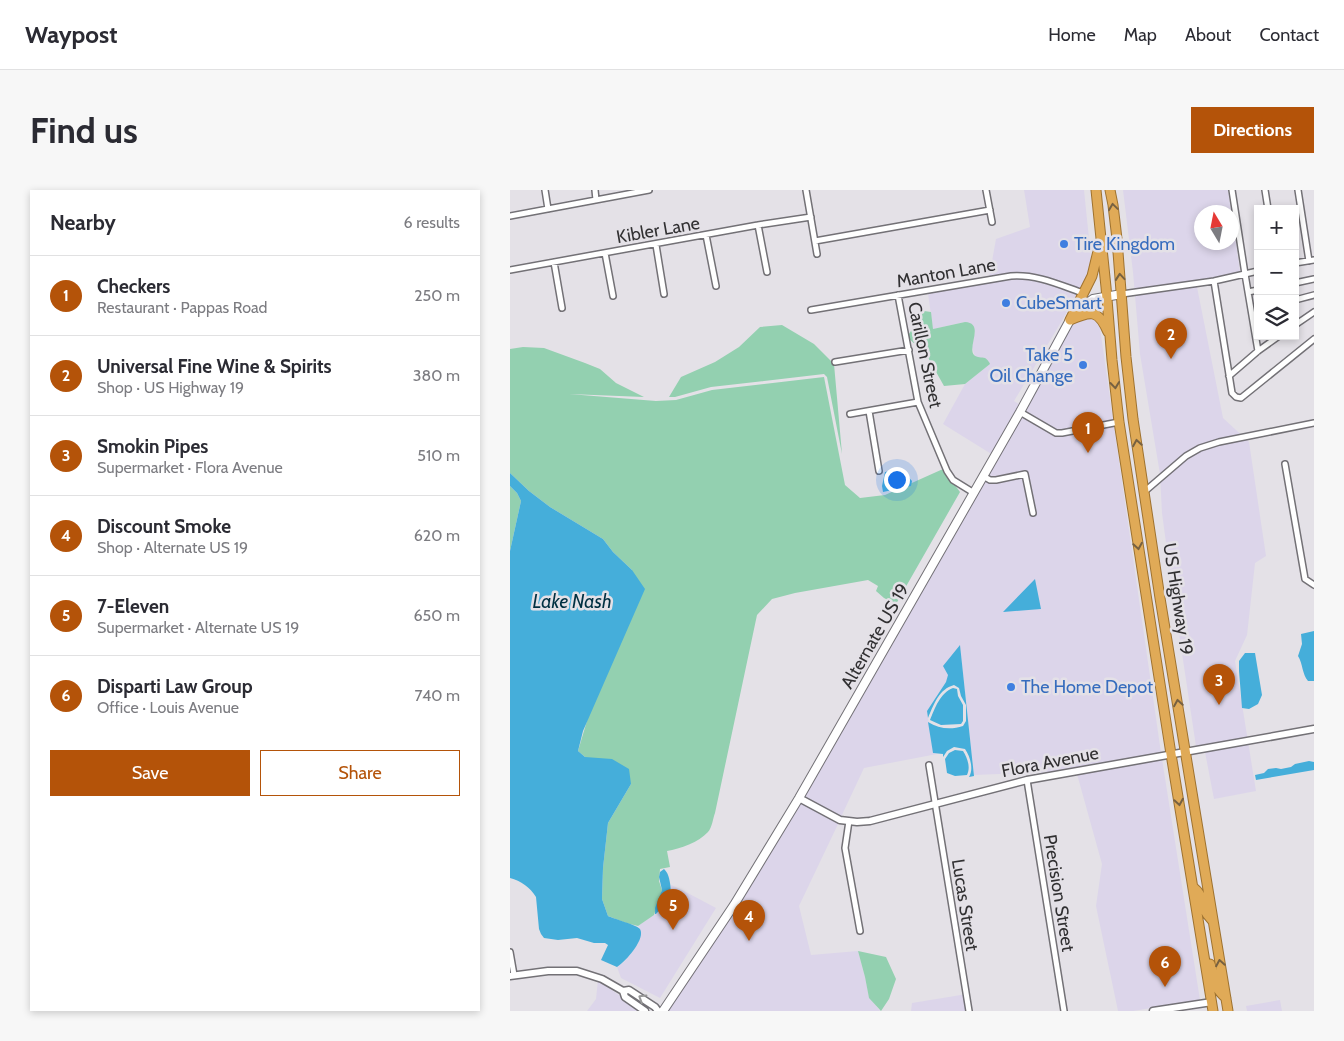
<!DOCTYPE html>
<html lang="en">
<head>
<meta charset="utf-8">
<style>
	:root { --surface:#fff; --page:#f7f7f7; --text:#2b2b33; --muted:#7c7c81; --line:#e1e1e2; --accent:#b45309 }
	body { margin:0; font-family:Cabin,sans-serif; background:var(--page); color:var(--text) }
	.controls { position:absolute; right:15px; top:15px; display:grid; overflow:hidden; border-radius:0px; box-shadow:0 2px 8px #0003 }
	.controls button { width:45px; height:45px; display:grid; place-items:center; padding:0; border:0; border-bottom:1px solid var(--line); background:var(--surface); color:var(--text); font:25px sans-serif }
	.compass { position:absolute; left:684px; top:15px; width:45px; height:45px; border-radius:50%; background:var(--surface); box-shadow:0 2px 8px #0003; rotate:350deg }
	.you { position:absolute; left:386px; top:289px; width:18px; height:18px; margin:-12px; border:4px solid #fff; border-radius:50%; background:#1a73e8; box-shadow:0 0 0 8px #1a73e833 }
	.badge { display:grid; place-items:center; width:32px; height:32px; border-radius:50%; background:var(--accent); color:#fff; font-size:16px; font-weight:700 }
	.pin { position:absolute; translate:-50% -41px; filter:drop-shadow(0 1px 2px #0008) }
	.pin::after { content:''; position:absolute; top:26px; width:18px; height:15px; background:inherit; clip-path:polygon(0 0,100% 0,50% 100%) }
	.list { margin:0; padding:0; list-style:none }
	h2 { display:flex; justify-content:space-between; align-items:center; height:65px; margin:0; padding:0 20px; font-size:21px }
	h2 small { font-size:16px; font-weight:400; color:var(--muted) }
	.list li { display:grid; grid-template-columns:32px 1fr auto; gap:15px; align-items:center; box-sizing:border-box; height:80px; padding:0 20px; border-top:1px solid var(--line) }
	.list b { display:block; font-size:19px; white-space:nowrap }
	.list p { margin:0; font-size:16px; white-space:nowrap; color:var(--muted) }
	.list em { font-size:16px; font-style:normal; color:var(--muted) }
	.actions { display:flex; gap:10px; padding:15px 20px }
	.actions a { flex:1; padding:11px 0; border:1px solid var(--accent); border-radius:0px; text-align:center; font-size:18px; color:var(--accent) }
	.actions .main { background:var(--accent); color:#fff }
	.icon { flex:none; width:28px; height:28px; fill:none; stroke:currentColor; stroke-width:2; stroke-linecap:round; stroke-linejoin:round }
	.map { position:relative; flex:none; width:804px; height:821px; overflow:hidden; border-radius:0px }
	header { display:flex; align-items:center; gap:30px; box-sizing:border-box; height:70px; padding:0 25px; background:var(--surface); border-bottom:1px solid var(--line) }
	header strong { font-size:24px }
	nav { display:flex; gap:28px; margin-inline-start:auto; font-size:18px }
	.intro { display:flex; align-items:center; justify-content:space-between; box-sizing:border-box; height:120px; padding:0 30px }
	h1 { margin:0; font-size:35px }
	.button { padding:12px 22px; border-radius:0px; background:var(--accent); color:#fff; font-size:18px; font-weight:700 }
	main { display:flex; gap:30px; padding:0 30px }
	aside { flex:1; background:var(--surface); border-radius:0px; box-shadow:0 2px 8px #0003 }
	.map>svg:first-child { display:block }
	.commercial { fill:#dcd5ea; fill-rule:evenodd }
	.green { fill:#93d0b0 }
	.water { fill:#45aeda }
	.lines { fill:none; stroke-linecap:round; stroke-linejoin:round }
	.minor-casing { stroke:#737176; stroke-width:8 }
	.tertiary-casing { stroke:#737176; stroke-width:9 }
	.secondary-casing { stroke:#737176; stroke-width:10 }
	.trunk-casing { stroke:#9e722f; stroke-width:11 }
	.minor { stroke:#fff; stroke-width:5 }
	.tertiary { stroke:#fff; stroke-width:6 }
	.secondary { stroke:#fff; stroke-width:8 }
	.trunk { stroke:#e0aa57; stroke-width:9 }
	.oneway { stroke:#776141 }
	.oneway2 { stroke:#989898 }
	.shop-dot { fill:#3f7fe0; stroke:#e4e1e7; stroke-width:2 }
	.labels { text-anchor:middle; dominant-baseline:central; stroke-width:5; stroke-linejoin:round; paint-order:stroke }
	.street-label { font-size:18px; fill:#313032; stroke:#e4e1e7 }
	.shop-label { font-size:18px; fill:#366cbe; stroke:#e4e1e7; text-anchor:start }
	.water-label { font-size:19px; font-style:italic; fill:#003042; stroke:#e4e1e7 }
</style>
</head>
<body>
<header>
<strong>Waypost</strong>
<nav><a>Home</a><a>Map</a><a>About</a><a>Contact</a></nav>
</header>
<div class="intro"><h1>Find us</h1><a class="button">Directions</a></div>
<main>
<aside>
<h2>Nearby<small>6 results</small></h2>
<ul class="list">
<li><span class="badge">1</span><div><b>Checkers</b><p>Restaurant · Pappas Road</p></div><em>250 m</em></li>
<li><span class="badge">2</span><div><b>Universal Fine Wine &amp; Spirits</b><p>Shop · US Highway 19</p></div><em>380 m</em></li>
<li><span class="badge">3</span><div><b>Smokin Pipes</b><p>Supermarket · Flora Avenue</p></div><em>510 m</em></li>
<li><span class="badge">4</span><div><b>Discount Smoke</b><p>Shop · Alternate US 19</p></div><em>620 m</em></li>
<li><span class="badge">5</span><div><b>7-Eleven</b><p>Supermarket · Alternate US 19</p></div><em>650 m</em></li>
<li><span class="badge">6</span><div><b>Disparti Law Group</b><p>Office · Louis Avenue</p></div><em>740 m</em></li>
</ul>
<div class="actions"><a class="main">Save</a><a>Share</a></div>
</aside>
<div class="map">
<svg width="804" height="821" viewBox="0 0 804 821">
	<rect width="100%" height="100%" fill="#e4e1e7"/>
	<path class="commercial" d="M 514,0 L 574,0 L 582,78 L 556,129 L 483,265 L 433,234 L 455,194 L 480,174 L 465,167 L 462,157 L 465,141 L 455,132 L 423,139 L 418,103 L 479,89 L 506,91 L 479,88 L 486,49 L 520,37 ZM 560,117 L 561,117 L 509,214 L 504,211 Z
		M 613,0 L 718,0 L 731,88 L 687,97 L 713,228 L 739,252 L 756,366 L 745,373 L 737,445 L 725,471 L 746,601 L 704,609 L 695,562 L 687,563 L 661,390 L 652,323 L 650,284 L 630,164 L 623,82 ZM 692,22 L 722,22 L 722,52 L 692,52 Z
		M 575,127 L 583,128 L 589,131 L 651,563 L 551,581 L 516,584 L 516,583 L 464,585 L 450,456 L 436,492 L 417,521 L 423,563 L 427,564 L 354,578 L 331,627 L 293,607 L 561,132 Z
		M 652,569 L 690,810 L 623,821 L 608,821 L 586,716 L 592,674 L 567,584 Z
		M 290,612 L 329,632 L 289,716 L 301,765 L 348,761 L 355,787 L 359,807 L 370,821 L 157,821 Z
		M 161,695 L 172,700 L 206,718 L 150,808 L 111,788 L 107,777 L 114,772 L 128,754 L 130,738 L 128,736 L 149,721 L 153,716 L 161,701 Z
		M 88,790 L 131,821 L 77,821 L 86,809 Z
		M 457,804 L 460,821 L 401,821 L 402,813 Z
		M 770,810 L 772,821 L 737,821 L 736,816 Z"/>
	<path class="green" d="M 414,121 L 421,122 L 423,139 L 455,132 C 475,133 457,157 464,165 C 467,168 472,167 475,168 C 477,169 480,173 480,174 L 455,194 L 434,196 L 416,164 L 397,147 Z
		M 272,135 L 304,154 L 324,174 L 332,264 L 317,187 L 314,184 L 201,197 L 165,207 L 159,207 L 171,187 L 205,172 L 229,157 L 250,137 Z
		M 13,157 L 34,158 L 75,173 L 90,179 L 106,193 L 134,207 L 59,204 L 146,211 L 166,210 L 202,200 L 314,187 L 335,295 L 350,308 L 375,305 L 433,279 L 450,302 L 386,414 L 374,408 L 366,401 L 368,396 L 358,390 L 285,403 L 262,409 L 247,425 L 205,623 C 203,628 202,638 198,642 C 189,652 170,659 157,661 L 160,677 L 150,679 L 149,691 L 152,700 L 144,725 L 128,736 L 116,733 L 98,726 L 92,709 L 93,678 L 98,633 L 121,594 L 75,567 L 68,561 L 122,380 L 103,362 L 93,349 L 40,317 L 19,301 L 0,283 L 0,159 Z
		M 0,296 L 7,303 L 11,311 L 0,361 Z
		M 348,761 L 376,767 L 386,789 L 379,809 L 371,821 L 359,808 L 355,787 Z"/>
	<path class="water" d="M 391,279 L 402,291 L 401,296 L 373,302 L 372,296 L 375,282 Z
		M 0,283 L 19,301 L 40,317 L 93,349 L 103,362 L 122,380 L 135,399 L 73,541 L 68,561 L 75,567 L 102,569 L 119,579 L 121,594 L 98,633 L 93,678 L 92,709 L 98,726 C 102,728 129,736 130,739 C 136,749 115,772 107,777 L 91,770 L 98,755 L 95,753 L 84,753 L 67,748 L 48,750 L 34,748 L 31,744 L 29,739 L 26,707 C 20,697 11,691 0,688 L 0,361 L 11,311 L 7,303 L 0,296 Z
		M 525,389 L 531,419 L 493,422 Z
		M 804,441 L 804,491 L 798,491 C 792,484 793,474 788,466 L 792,454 L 791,444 Z
		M 450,455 L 464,586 L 459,587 C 464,579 460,566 455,559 L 444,557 L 437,561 L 433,567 L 433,564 L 423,563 L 418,532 C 429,539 441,540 453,536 L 456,531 L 456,515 L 451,506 L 449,498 L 444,495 C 429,499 424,514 418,528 L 417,521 L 436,492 L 438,485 L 433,476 Z
		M 735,463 L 745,463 L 752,505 L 748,514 L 739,519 L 732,518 L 729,481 L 729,471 Z
		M 443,498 L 447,499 L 448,506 L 453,515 L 453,531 L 451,534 L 431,535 L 420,530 C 425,518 430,503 443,498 Z
		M 445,560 L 453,561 C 457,567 461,577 457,585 L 445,586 L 437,583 L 435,569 L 439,563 Z
		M 799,571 L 804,572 L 804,580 L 746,590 L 745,585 L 754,583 L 758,579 L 766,578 L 771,579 L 781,577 L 785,574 Z
		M 154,679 C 158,683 159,687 160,693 C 163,707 155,714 146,724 L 145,724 L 145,718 L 152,700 L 149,687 L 150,682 Z"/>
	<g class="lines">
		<g class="minor-casing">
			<path id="minor" d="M 35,0 L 38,19
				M 85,0 L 86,10
				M 296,0 L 307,64
				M 476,0 L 482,32
				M 722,0 L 735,84 L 748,161
				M 755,0 L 758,19
				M 788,0 L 799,71
				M 0,26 L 139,0
				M 248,35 L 257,82
				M 196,45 L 206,96
				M 305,51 L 480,20
				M 146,55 L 154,104
				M 95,63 L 103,106
				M 44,72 L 52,118
				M 785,73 L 804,70
				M 0,80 L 248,35 L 301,27
				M 704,91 L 722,203 L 726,207 L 731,208 L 804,149
				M 785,93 L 804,89
				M 738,102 L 748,100
				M 612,104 L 704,91 L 748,81
				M 388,105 L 408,212 L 437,281 L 443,290 L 464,303
				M 785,110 L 804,105
				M 301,120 L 501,86 C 526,84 550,95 573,103
				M 785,135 L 804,122
				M 325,172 L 399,160
				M 719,186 L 748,161 L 769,146
				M 359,221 L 369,281
				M 510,222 L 546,243 L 552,243 L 609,232
				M 340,224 L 408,212
				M 775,274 L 795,389 L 804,395
				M 473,286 L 480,290 L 486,290 L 515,284 L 523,323
				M 634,302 L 676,266 L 690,258 L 709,252 L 804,233
				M 419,575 L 459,821
				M 517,590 L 554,821
				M 339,631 L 335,658 L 350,741
				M 0,762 L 4,785"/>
		</g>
		<g class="tertiary-casing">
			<path id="tertiary" d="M 289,608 L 330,630 L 347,632 L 360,631 L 517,590 L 804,539
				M 0,786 L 38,781 L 67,781 L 92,789 L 113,801 L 119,800 L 145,817 L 148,821
				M 113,801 L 115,807 L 135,821
				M 643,821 L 702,812"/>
		</g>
		<g class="secondary-casing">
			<path id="secondary" d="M 153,821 L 224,715 L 289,608 L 510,222 L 560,130 L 572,117 L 583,109 L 612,104"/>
		</g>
		<g class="trunk-casing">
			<path id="trunk" d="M 586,0 L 596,97 L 602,170 L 609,232 L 661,564 L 703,821
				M 600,0 L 603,15 L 607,49 L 616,167 L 623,229 L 650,408 L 718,821
				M 560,130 L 582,86 L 589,57
				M 560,130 C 581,121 588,119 598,142
				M 683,697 C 693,705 690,709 694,719 C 696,723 699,727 702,730
				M 700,774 C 706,789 702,796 716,808"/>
		</g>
		<use href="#minor" class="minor"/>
		<use href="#tertiary" class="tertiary"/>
		<use href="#secondary" class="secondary"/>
		<use href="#trunk" class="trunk"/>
	</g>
	<defs><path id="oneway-chevron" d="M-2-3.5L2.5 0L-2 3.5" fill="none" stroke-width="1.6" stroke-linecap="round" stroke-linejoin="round" transform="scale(1.25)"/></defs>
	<g class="oneway">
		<use href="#oneway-chevron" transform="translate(603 17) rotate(-98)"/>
		<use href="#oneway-chevron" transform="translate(610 87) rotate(-95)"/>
		<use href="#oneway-chevron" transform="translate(605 195) rotate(84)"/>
		<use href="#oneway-chevron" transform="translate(627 253) rotate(-99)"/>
		<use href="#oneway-chevron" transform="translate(628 356) rotate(81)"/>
		<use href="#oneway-chevron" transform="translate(668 513) rotate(-99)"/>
		<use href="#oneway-chevron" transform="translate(669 612) rotate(81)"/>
		<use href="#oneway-chevron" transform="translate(710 773) rotate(-100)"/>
	</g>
	<use class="oneway2" href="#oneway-chevron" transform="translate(132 808) rotate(-148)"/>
	<g class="shop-dot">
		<circle cx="554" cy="54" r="5"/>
		<circle cx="496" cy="113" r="5"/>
		<circle cx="573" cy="175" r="5"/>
		<circle cx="501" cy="497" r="5"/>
	</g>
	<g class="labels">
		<g class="street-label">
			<text transform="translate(148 40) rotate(-10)">Kibler Lane</text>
			<text transform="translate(436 83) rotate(-10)">Manton Lane</text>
			<text transform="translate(415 165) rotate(78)">Carillon Street</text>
			<text transform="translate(668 409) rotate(81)">US Highway 19</text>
			<text transform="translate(365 446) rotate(-60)">Alternate US 19</text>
			<text transform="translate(540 572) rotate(-11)">Flora Avenue</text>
			<text transform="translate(549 703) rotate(81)">Precision Street</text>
			<text transform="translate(455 715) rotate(81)">Lucas Street</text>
		</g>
		<g class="shop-label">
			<text x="564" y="54">Tire Kingdom</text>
			<text x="506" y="113">CubeSmart</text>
			<text x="563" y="165" text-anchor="end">Take 5<tspan x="563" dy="21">Oil Change</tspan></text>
			<text x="511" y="497">The Home Depot</text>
		</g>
		<g class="water-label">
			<text x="62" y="411">Lake Nash</text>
		</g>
	</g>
</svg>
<div class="controls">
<button>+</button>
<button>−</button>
<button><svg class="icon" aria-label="layers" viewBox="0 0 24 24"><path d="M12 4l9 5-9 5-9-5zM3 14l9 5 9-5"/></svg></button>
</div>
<svg class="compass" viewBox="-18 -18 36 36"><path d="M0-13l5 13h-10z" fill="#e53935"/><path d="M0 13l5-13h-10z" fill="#7c7c81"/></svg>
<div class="you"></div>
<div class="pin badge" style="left:578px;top:263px">1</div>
<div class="pin badge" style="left:661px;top:169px">2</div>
<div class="pin badge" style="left:709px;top:515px">3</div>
<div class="pin badge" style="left:239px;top:751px">4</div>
<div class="pin badge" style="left:163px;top:740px">5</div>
<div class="pin badge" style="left:655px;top:797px">6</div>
</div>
</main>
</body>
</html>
